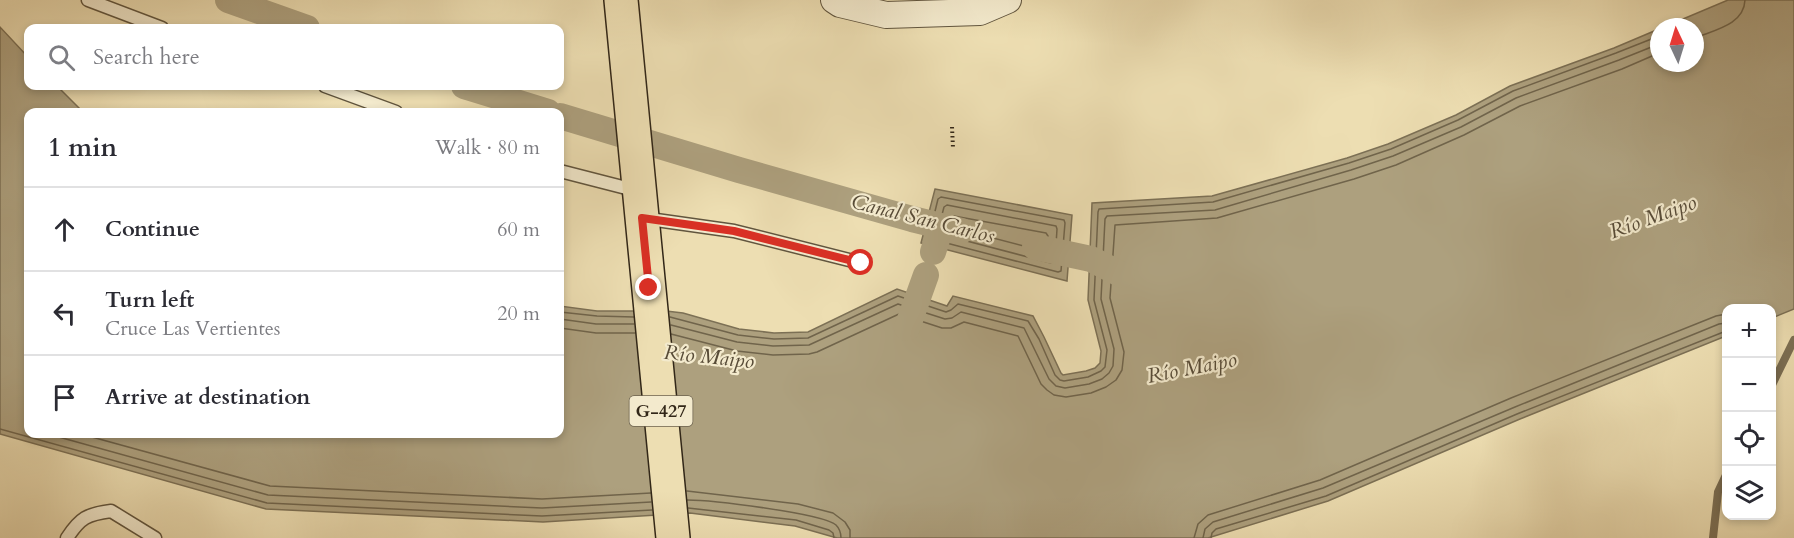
<!DOCTYPE html>
<html lang="en">
<head>
<meta charset="utf-8">
<style>
	:root { --surface:#fff; --page:#f2f2f3; --text:#2b2b33; --muted:#7c7c81; --line:#e1e1e2 }
	body { margin:0; font-family:Cardo,serif; background:var(--page); color:var(--text) }
	.controls { position:absolute; right:18px; bottom:18px; display:grid; overflow:hidden; border-radius:12px; box-shadow:0 3px 9px #0003 }
	.controls button { width:54px; height:54px; display:grid; place-items:center; padding:0; border:0; border-bottom:2px solid var(--line); background:var(--surface); color:var(--text); font:30px sans-serif }
	.compass { position:absolute; left:1650px; top:18px; width:54px; height:54px; border-radius:50%; background:var(--surface); box-shadow:0 3px 9px #0003; rotate:356deg }
	.stop { position:absolute; width:18px; height:18px; margin:-14px; border:4px solid #d93025; border-radius:50%; background:#fff }
	.stop.end { background:#d93025; border-color:#fff; box-shadow:0 2px 6px #0008 }
	.list { margin:0; padding:0; list-style:none }
	h2 { display:flex; justify-content:space-between; align-items:center; height:78px; margin:0; padding:0 24px; font-size:26px }
	h2 small { font-size:20px; font-weight:400; color:var(--muted) }
	.list li { display:grid; grid-template-columns:39px 1fr auto; gap:18px; align-items:center; box-sizing:border-box; height:84px; padding:0 24px; border-top:2px solid var(--line) }
	.list b { display:block; font-size:22px; white-space:nowrap }
	.list p { margin:0; font-size:20px; white-space:nowrap; color:var(--muted) }
	.list em { font-size:20px; font-style:normal; color:var(--muted) }
	.icon { flex:none; width:33px; height:33px; fill:none; stroke:currentColor; stroke-width:2; stroke-linecap:round; stroke-linejoin:round }
	.map { position:relative; flex:none; width:1794px; height:538px; overflow:hidden }
	.search { position:absolute; background:var(--surface); box-shadow:0 3px 9px #0003; left:24px; top:24px; width:540px; height:66px; display:flex; align-items:center; gap:15px; box-sizing:border-box; padding:0 21px; border-radius:12px; color:var(--muted); font-size:22px }
	.panel { position:absolute; background:var(--surface); box-shadow:0 3px 9px #0003; left:24px; top:108px; width:540px; height:330px; border-radius:12px }
	.map>svg:first-child { display:block }
	.water { fill:#ada07e; stroke:#7c7055; stroke-width:1.5 }
	.lines { fill:none; stroke-linecap:round; stroke-linejoin:round }
	.shore { stroke:#70644b; stroke-width:1.5 }
	.stream { stroke:#7c7055; stroke-width:8 }
	.canal { stroke:#ada07e; stroke-width:26 }
	.lane-casing { stroke:#61553e; stroke-width:15 }
	.street-casing { stroke:#61553e; stroke-width:28 }
	.primary-casing { stroke:#322718; stroke-width:36 }
	.path { stroke:#322718; stroke-width:4; stroke-dasharray:1.5 3; stroke-linecap:butt }
	.lane { stroke:#f3eacd; stroke-width:12 }
	.street { stroke:#f3eacd; stroke-width:26 }
	.primary { stroke:#eddeb2; stroke-width:33 }
	.route { stroke:#d93025; stroke-width:8 }
	.labels { text-anchor:middle; dominant-baseline:central; stroke-width:4.5; stroke-linejoin:round; paint-order:stroke }
	.shield { fill:#f3eacd; stroke:#6c624e; stroke-width:1.5 }
	.shield-label { font-size:18px; font-weight:bold; fill:#322718 }
	.water-label { font-size:21px; font-style:italic; fill:#574b37; stroke:#f3eacd }
</style>
</head>
<body>
<div class="map">
<svg width="1794" height="538" viewBox="0 0 1794 538">
	<rect width="100%" height="100%" fill="#eddeb2"/>
	<filter id="stains"><feTurbulence type="fractalNoise" baseFrequency=".00333" numOctaves="4"/><feColorMatrix values="0 0 0 0 .2 0 0 0 0 .09 0 0 0 0 .02 0 0 0 .5 -.17"/></filter>
	<radialGradient id="worn" r=".72"><stop offset=".6" stop-color="#630" stop-opacity="0"/><stop offset="1" stop-color="#630" stop-opacity=".3"/></radialGradient>
	<path class="water" d="M 1728,0 L 1794,0 L 1794,309 L 1772,318 L 1772,308 L 1726,308 L 1726,336 L 1520,419 L 1328,501 L 1208,538 L 837,538 L 795,526 L 690,513 L 543,522 L 266,509 L 0,434 L 0,27 L 28,57 L 28,86 L 57,86 L 83,112 L 28,112 L 28,434 L 560,434 L 560,306 L 597,311 L 666,311 L 683,313 L 739,329 L 774,333 L 808,332 L 897,289 L 947,306 L 953,296 L 1033,316 L 1044,337 L 1061,373 L 1063,375 L 1086,371 L 1095,368 L 1100,363 L 1101,351 L 1088,300 L 1092,203 L 1212,196 L 1347,158 L 1388,144 L 1456,115 L 1510,86 L 1614,48 L 1659,29 L 1659,63 L 1695,63 L 1695,27 L 1664,27 Z
		M 935,189 L 1072,215 L 1067,281 L 921,243 Z"/>
	<g class="lines">
		<path class="shore" d="M 1695,38 C 1714,30 1744,25 1745,0
			M 941,197 L 1064,220 L 1065,223 L 1061,271 L 1058,272 L 931,239 L 929,236 L 938,199 Z
			M 947,205 L 1056,226 L 1057,229 L 1055,261 L 1051,263 L 940,234 L 938,230 L 944,207 Z
			M 954,216 L 1046,233 L 1048,236 L 1047,250 L 1043,251 L 951,227 L 949,225 L 951,218 Z
			M 560,312 L 597,316 L 634,317
			M 670,317 L 738,335 L 774,339 L 808,338 L 898,296 L 946,312 L 951,310 L 958,304 L 1028,321 L 1039,339 L 1055,375 L 1060,380 L 1064,381 L 1088,377 L 1101,371 L 1105,367 L 1107,350 L 1094,300 L 1098,212 L 1099,209 L 1213,202 L 1349,163 L 1391,149 L 1458,120 L 1513,91 L 1616,53 L 1659,36
			M 560,319 L 596,324 L 634,324
			M 671,325 L 737,342 L 773,346 L 809,345 L 898,304 L 945,319 L 952,318 L 961,312 L 1024,328 L 1049,379 L 1056,386 L 1065,388 L 1089,384 L 1102,379 L 1109,373 L 1113,366 L 1114,349 L 1101,299 L 1105,219 L 1107,216 L 1215,210 L 1351,170 L 1393,156 L 1461,127 L 1516,98 L 1619,60 L 1659,44
			M 560,328 L 596,333 L 635,333
			M 671,334 L 737,351 L 773,355 L 809,354 L 817,352 L 899,314 L 942,328 L 951,328 L 964,322 L 1018,336 L 1041,384 L 1047,390 L 1054,395 L 1066,397 L 1091,393 L 1106,387 L 1116,380 L 1122,370 L 1124,352 L 1110,298 L 1115,225 L 1217,218 L 1354,179 L 1396,165 L 1464,135 L 1520,106 L 1622,69 L 1659,53
			M 0,429 L 267,503 L 542,516 L 652,510
			M 48,434 L 268,495 L 542,508 L 651,502
			M 81,434 L 270,486 L 542,499 L 651,493
			M 687,491 L 798,504 L 833,513 L 845,522 L 850,530 L 850,538
			M 687,500 C 710,500 822,513 836,525 C 840,529 841,533 841,538
			M 688,508 L 796,520 L 829,530 L 833,533 L 834,538
			M 1194,538 L 1198,524 L 1208,515 L 1320,480 L 1511,398 L 1716,316 L 1726,314
			M 1203,538 L 1205,529 L 1213,522 L 1323,488 L 1515,407 L 1719,324 L 1726,323
			M 1211,538 L 1212,533 L 1216,529 L 1326,496 L 1517,414 L 1726,331"/>
		<path class="stream" d="M 1772,385 L 1794,340
			M 1713,538 L 1718,492 L 1726,475"/>
		<path class="canal" d="M 228,0 L 307,28
			M 464,86 L 548,112
			M 560,116 L 739,170 L 912,219 L 961,231
			M 1035,247 L 1091,259 L 1122,275
			M 933,252 L 941,227
			M 907,328 L 926,275"/>
		<g class="lane-casing">
			<path id="lane" d="M 88,0 L 162,28
				M 325,86 L 396,112
				M 560,171 L 638,191
				M 642,218 L 734,231 L 861,263
				M 67,538 C 80,518 87,514 111,511 L 155,538"/>
		</g>
		<g class="street-casing">
			<path id="street" d="M 834,0 L 840,4 L 886,15 L 980,12 L 1008,0"/>
		</g>
		<g class="primary-casing">
			<path id="primary" d="M 621,0 L 673,538"/>
		</g>
		<path class="path" d="M 952,127 L 953,148"/>
		<use href="#lane" class="lane"/>
		<use href="#street" class="street"/>
		<use href="#primary" class="primary"/>
	</g>
	<g class="lines">
		<path class="route" d="M 649,288 L 642,218 L 734,231 L 861,263"/>
	</g>
	<g class="labels">
		<rect class="shield" x="629.5" y="396" width="63" height="30" rx="4.5"/>
		<g class="shield-label">
			<text x="661" y="411">G-427</text>
		</g>
		<g class="water-label">
			<text transform="translate(1653 217) rotate(-20)">Río Maipo</text>
			<text transform="translate(923 219) rotate(14)">Canal San Carlos</text>
			<text transform="translate(709 357) rotate(6)">Río Maipo</text>
			<text transform="translate(1192 368) rotate(-11)">Río Maipo</text>
		</g>
	</g>
	<rect width="100%" height="100%" filter="url(#stains)"/>
	<rect width="100%" height="100%" fill="url(#worn)"/>
</svg>
<div class="controls">
<button>+</button>
<button>−</button>
<button><svg class="icon" aria-label="locate" viewBox="0 0 24 24"><circle cx="12" cy="12" r="6"/><path d="M12 2v4M12 18v4M2 12h4M18 12h4"/></svg></button>
<button><svg class="icon" aria-label="layers" viewBox="0 0 24 24"><path d="M12 4l9 5-9 5-9-5zM3 14l9 5 9-5"/></svg></button>
</div>
<svg class="compass" viewBox="-18 -18 36 36"><path d="M0-13l5 13h-10z" fill="#e53935"/><path d="M0 13l5-13h-10z" fill="#7c7c81"/></svg>
<div class="stop" style="left:861px;top:263px"></div>
<div class="stop end" style="left:649px;top:288px"></div>
<div class="search"><svg class="icon" aria-label="search" viewBox="0 0 24 24"><circle cx="10" cy="10" r="6"/><path d="M15 15l6 6"/></svg>Search here</div>
<section class="panel">
<h2>1 min<small>Walk · 80 m</small></h2>
<ul class="list">
<li><svg class="icon" aria-label="ahead" viewBox="0 0 24 24"><path d="M12 20V5M6 11l6-6 6 6"/></svg><div><b>Continue</b></div><em>60 m</em></li>
<li><svg class="icon" aria-label="left" viewBox="0 0 24 24"><path d="M17 20v-9H6M10 6l-5 5 5 5"/></svg><div><b>Turn left</b><p>Cruce Las Vertientes</p></div><em>20 m</em></li>
<li><svg class="icon" aria-label="arrive" viewBox="0 0 24 24"><path d="M6 21V4h12l-3 4 3 4H6"/></svg><div><b>Arrive at destination</b></div></li>
</ul>
</section>
</div>
</body>
</html>
